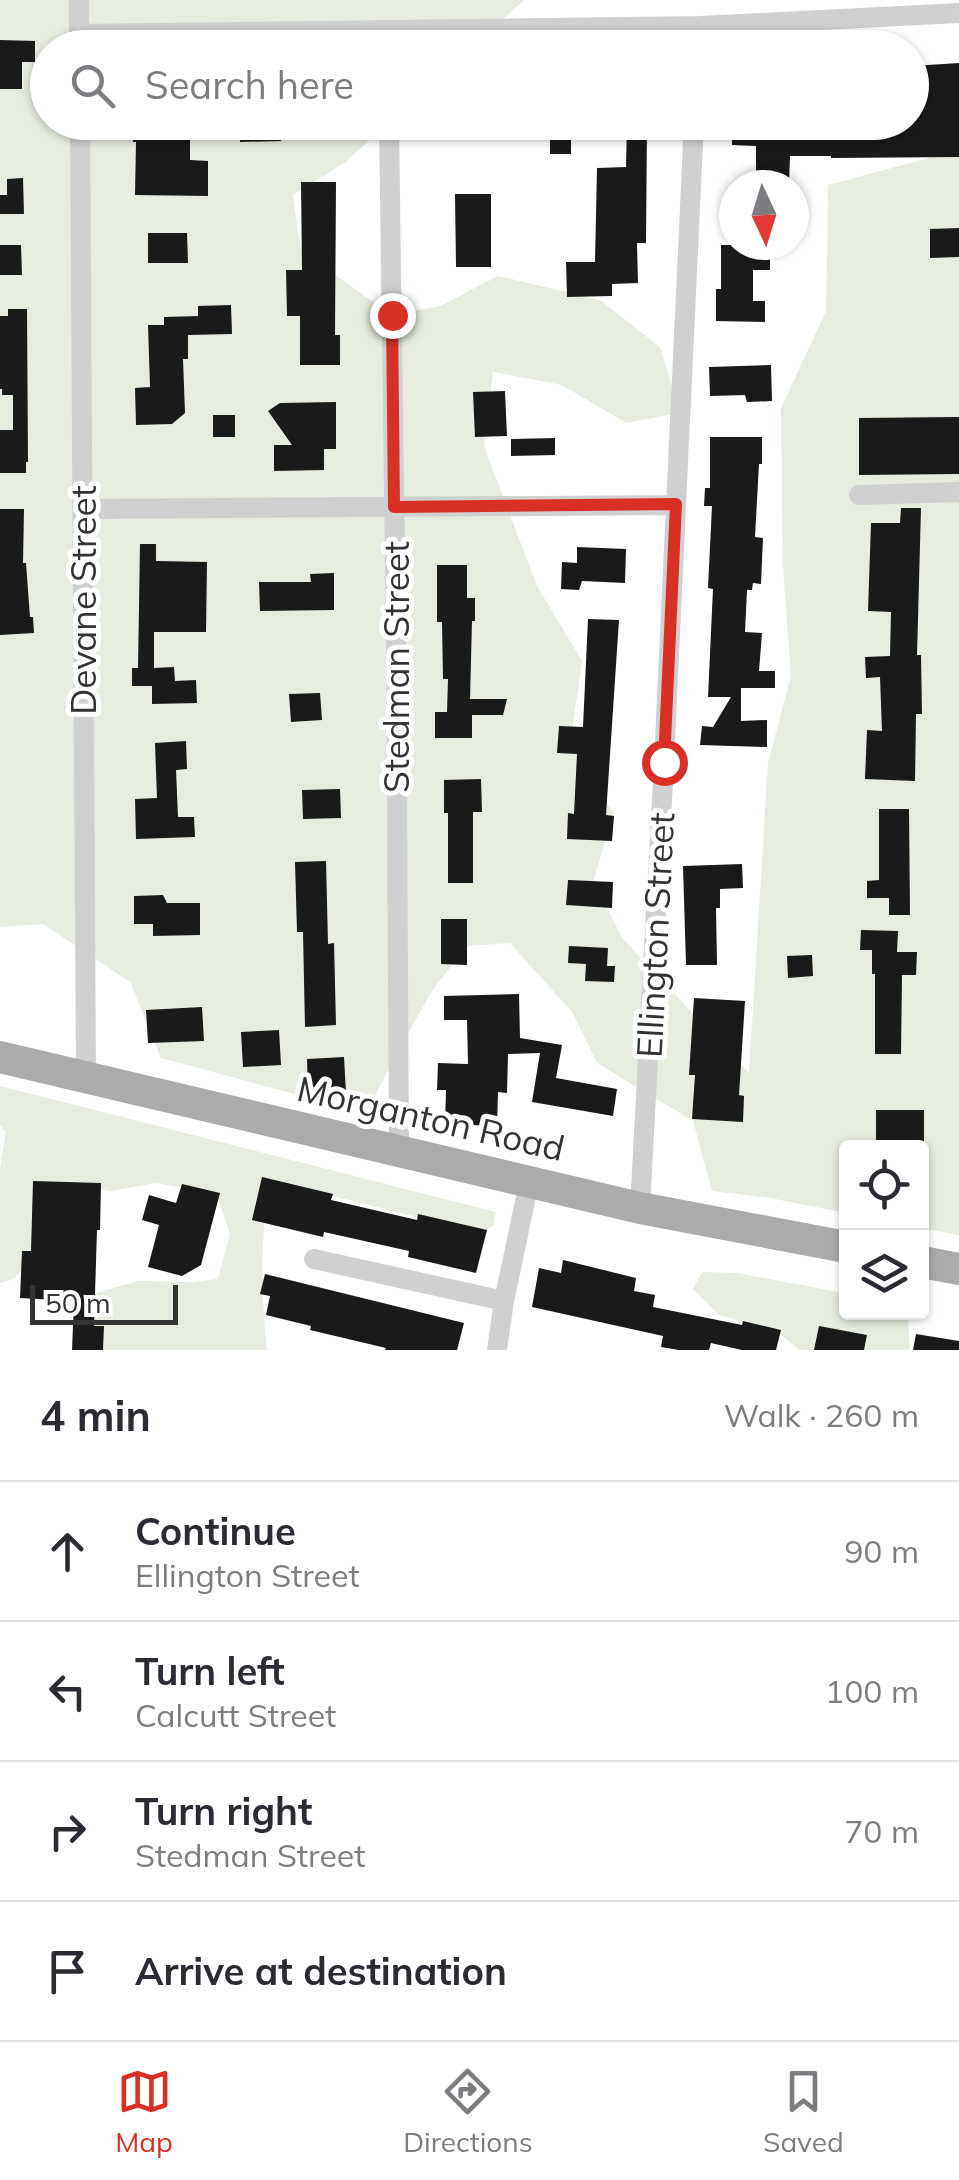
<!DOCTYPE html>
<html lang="en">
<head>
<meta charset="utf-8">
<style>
	:root { --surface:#fff; --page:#f7f7f7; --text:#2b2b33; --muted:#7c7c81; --line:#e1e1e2; --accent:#d93025 }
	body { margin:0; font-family:Mulish,sans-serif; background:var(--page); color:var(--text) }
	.controls { position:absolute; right:30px; bottom:30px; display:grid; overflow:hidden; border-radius:10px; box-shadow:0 2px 8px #0004 }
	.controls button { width:90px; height:90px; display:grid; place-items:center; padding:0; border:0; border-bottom:2px solid var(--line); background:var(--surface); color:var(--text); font:50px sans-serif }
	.compass { position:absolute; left:719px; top:170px; width:90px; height:90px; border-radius:50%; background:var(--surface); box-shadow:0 2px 8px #0004; rotate:176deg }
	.scale { position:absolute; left:30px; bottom:25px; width:148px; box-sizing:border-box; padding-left:10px; border:5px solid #333; border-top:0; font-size:28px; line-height:35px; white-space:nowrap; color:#333; -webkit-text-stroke:8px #fff; paint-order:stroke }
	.stop { position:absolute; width:30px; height:30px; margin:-22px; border:8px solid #d93025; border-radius:50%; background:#fff }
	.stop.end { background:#d93025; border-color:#fff; box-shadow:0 2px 10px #0008 }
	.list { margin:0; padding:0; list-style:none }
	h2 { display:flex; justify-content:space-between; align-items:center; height:130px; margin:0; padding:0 40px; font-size:42px }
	h2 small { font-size:32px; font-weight:400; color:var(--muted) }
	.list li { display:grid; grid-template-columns:65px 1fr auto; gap:30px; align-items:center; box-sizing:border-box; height:140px; padding:0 40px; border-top:2px solid var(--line) }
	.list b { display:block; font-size:38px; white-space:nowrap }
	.list p { margin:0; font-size:32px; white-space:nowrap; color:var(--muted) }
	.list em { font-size:32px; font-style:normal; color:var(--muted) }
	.icon { flex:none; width:55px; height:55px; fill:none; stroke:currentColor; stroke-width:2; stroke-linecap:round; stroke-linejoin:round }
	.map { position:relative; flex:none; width:959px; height:1350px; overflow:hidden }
	.search { position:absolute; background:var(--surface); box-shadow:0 2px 8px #0004; left:30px; right:30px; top:30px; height:110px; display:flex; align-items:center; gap:25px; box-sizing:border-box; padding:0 35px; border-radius:55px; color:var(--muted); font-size:38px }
	.sheet { height:690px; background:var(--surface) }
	nav { display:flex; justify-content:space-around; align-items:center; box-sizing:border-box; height:140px; border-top:2px solid var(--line); background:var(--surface); font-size:28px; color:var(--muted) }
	nav a { display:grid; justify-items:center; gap:5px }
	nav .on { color:var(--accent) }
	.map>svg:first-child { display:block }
	.green { fill:#e6ecdf }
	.building { fill:#1a1a1a }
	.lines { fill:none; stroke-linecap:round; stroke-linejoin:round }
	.street { stroke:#d0d0d0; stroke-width:20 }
	.primary { stroke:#ababab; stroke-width:32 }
	.route { stroke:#d93025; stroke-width:12 }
	.labels { text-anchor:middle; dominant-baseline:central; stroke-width:10; stroke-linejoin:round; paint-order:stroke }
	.street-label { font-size:35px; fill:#333; stroke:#fff }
</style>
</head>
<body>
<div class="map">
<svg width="959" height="1350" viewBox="0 0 959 1350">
	<rect width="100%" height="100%" fill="#fff"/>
	<path class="green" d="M 0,0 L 524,0 L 471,47 L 48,48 L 48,122 L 388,123 L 347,161 L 293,195 L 301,251 L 392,315 L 440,306 L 498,276 L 600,300 L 660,347 L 680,413 L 626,423 L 562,385 L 493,372 L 484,446 L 537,586 L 582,661 L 570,744 L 614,814 L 593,881 L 623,939 L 749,1073 L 768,763 L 791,676 L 783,568 L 781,408 L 826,311 L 828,185 L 959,150 L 959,1235 L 922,1228 L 922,1148 L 846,1148 L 846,1213 L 770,1198 L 712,1191 L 693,1121 L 597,1063 L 572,1012 L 510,943 L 467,946 L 431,992 L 365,1113 L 161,1058 L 130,982 L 43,924 L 0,927 Z
		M 0,1086 L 496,1212 L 493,1226 L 479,1233 L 298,1187 L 269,1187 C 260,1243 261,1294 267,1350 L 83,1350 L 89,1295 L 138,1281 L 193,1282 L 218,1279 L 230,1234 L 216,1193 L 155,1183 L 111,1191 L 71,1183 L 37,1251 L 15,1278 L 0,1283 L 0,1170 L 6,1131 L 0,1126 Z
		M 702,1272 L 738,1273 L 838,1292 L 846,1295 L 846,1312 L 897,1313 L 908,1316 L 910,1350 L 799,1350 L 777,1331 L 719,1315 L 693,1289 Z"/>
	<path class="building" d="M 0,40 L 35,41 L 35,62 L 22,62 L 22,89 L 0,89 Z
		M 959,63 L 959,157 L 831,158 L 831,156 L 790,156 L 789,184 L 756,185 L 756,146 L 732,145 L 732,122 L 912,122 L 912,66 Z
		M 132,122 L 190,122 L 190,160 L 208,161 L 208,196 L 135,195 L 136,142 L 133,142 Z
		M 240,122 L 281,122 L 281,141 L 240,142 Z
		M 449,122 L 503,122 L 504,139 L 449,139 Z
		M 550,122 L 571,122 L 571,154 L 550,154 Z
		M 627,122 L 647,122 L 646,243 L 637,243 L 638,283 L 612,284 L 612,296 L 567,297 L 566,262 L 595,262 L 597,168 L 626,167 Z
		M 23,178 L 24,214 L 0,214 L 0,195 L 7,195 L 7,179 Z
		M 301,182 L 336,182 L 335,335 L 340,335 L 340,365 L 300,365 L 300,316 L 287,316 L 286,270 L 302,270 Z
		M 455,194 L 491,194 L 491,267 L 456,267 Z
		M 959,228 L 959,257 L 930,258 L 930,229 Z
		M 148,233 L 187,233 L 188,263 L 148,263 Z
		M 0,245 L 21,245 L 22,275 L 0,275 Z
		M 721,245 L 770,245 L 770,270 L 753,270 L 753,301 L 765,301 L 765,322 L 716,321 L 716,289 L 721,289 Z
		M 231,305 L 232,334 L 188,335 L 188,359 L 183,359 L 185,413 L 172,424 L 136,425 L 135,388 L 150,387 L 148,325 L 164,325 L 164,317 L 198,316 L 198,306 Z
		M 8,309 L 27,309 L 28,462 L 26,462 L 26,473 L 0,473 L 0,430 L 13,430 L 13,395 L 2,395 L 2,389 L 0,389 L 0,316 L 8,316 Z
		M 771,365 L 772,401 L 747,402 L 745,395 L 710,396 L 709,367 Z
		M 505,391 L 507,436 L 475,437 L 473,392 Z
		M 336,402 L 336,449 L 324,449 L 324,470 L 274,471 L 274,445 L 292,445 L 268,411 L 280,403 Z
		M 213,415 L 235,415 L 235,437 L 213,437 Z
		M 959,417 L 959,474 L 859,475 L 859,418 Z
		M 710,437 L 762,437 L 762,464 L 759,464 L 755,537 L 763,538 L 761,584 L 753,583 L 752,590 L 747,590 L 745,632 L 762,633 L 759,671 L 775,671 L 775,688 L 741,688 L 741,721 L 767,720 L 767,747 L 700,745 L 702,726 L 713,727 L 731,697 L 708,697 L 713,589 L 708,588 L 712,506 L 704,506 L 705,488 L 710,488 Z
		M 555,438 L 555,455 L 511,456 L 511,439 Z
		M 901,508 L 921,508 L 917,655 L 921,655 L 922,714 L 916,714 L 915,781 L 865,779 L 867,730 L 882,731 L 880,677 L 866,678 L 865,657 L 890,656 L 891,612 L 868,611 L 871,523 L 900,523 Z
		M 0,509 L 24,509 L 23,563 L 26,563 L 30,617 L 33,617 L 34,633 L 0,635 Z
		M 140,544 L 156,544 L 156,561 L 207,562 L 206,632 L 154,632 L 154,668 L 174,667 L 175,681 L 196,680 L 197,703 L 152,704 L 152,686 L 132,686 L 132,668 L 138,668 Z
		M 577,547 L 626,549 L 625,583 L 582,581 L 579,590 L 561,589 L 562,562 L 577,563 Z
		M 437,565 L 467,565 L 467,598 L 475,598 L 475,621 L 472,621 L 470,699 L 507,699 L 503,715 L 472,715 L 472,738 L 435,738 L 435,712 L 447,712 L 448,679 L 443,679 L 442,622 L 437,622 Z
		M 334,573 L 334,610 L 260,611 L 259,582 L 311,582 L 310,574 Z
		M 588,619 L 619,620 L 606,815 L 614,816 L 612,841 L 567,839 L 568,813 L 574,814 L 577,754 L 557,753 L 559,726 L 583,727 Z
		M 320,693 L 322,720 L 291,722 L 289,694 Z
		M 186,741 L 187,769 L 176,770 L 178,817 L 194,817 L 195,837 L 136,839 L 135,799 L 157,798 L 155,743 Z
		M 481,779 L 482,812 L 473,812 L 473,883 L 448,883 L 448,813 L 444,813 L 444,780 Z
		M 340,789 L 341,818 L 303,819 L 302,790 Z
		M 879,809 L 909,809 L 910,915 L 889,915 L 889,898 L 867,898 L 867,881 L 879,880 Z
		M 326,861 L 328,944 L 334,943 L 336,1025 L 305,1027 L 303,932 L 297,932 L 295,862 Z
		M 742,864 L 743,888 L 720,889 L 720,908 L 716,908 L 717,965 L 686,965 L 683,866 Z
		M 568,880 L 613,882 L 612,908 L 566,905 Z
		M 163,895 L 167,903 L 200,903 L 200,935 L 153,936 L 153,924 L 134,924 L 134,896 Z
		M 441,919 L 467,919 L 467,965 L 441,964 Z
		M 861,930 L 898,931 L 897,952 L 917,952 L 916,975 L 902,975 L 901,1054 L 875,1054 L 875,974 L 872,974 L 872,950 L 860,950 Z
		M 569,946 L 608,948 L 607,966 L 615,966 L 614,982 L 585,981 L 586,964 L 568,963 Z
		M 812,955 L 813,976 L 788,978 L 787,956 Z
		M 519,994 L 520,1038 L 562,1045 L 556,1078 L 617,1089 L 613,1116 L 532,1102 L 540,1053 L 508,1054 L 507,1093 L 498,1092 L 497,1126 L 445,1124 L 446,1090 L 437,1090 L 438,1063 L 468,1064 L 467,1020 L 444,1020 L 444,996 Z
		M 694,998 L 745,1001 L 739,1095 L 744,1096 L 743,1122 L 692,1119 L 695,1075 L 689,1075 Z
		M 202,1007 L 204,1041 L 148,1043 L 146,1010 Z
		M 279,1030 L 281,1065 L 243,1067 L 241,1032 Z
		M 344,1057 L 346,1093 L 308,1095 L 307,1059 Z
		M 876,1110 L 924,1110 L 924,1148 L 876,1148 Z
		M 262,1177 L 333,1194 L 331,1200 L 417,1220 L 418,1214 L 487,1230 L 476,1273 L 408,1257 L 409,1251 L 324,1232 L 323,1237 L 252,1220 Z
		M 33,1181 L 101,1183 L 100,1230 L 97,1230 L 94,1326 L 104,1326 L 103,1350 L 72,1350 L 74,1301 L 20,1298 L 22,1251 L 31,1251 Z
		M 182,1184 L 220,1193 L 201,1265 L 182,1276 L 148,1267 L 159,1225 L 142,1220 L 149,1195 L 176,1203 Z
		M 563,1260 L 636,1278 L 634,1291 L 655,1295 L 653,1307 L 742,1325 L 743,1321 L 781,1330 L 776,1350 L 742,1350 L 711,1343 L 709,1350 L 679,1350 L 661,1347 L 663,1336 L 532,1307 L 539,1268 L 561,1273 Z
		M 265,1274 L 464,1323 L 457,1350 L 385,1350 L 386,1348 L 310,1330 L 311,1326 L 266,1315 L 270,1296 L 260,1294 Z
		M 819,1326 L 867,1335 L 864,1350 L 814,1350 Z
		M 916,1334 L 959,1341 L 959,1350 L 913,1350 Z"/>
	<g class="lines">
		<path class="street" d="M 79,0 L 79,48
			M 79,34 L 700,26 L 959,13
			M 80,122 L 86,1077
			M 389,122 L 396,634 L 399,1152
			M 859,495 L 959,492
			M 83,509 L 676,505
			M 640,1208 L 664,762 L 694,122
			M 314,1259 L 504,1301
			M 497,1350 L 504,1301 L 529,1183"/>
		<path class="primary" d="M 0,1057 L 640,1208 L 846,1247
			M 922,1262 L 959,1269"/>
	</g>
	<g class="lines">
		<path class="route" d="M 392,315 L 394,507 L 676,504 L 664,762"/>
	</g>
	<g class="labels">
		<g class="street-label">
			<text transform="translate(83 600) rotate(-90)">Devane Street</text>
			<text transform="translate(396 667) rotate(-90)">Stedman Street</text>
			<text transform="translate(655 935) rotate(-87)">Ellington Street</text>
			<text transform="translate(431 1118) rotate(13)">Morganton Road</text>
		</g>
	</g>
</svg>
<div class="controls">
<button><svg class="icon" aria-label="locate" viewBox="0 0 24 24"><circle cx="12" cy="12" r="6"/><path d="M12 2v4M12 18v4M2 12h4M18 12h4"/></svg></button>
<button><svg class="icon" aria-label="layers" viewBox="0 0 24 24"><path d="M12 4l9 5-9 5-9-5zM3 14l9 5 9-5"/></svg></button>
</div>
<svg class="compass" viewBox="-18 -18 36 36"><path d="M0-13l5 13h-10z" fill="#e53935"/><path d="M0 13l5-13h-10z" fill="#7c7c81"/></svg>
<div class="scale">50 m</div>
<div class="stop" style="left:664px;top:762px"></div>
<div class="stop end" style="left:392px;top:315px"></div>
<div class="search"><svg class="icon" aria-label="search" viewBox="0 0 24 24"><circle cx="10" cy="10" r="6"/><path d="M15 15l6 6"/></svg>Search here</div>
</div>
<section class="sheet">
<h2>4 min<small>Walk · 260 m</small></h2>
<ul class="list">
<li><svg class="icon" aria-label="ahead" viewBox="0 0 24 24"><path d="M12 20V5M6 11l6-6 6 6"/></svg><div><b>Continue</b><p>Ellington Street</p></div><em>90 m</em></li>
<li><svg class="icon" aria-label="left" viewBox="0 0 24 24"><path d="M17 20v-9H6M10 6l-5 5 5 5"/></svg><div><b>Turn left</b><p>Calcutt Street</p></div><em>100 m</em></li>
<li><svg class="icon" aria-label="right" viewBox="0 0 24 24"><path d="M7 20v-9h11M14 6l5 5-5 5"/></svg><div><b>Turn right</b><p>Stedman Street</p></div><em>70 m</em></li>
<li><svg class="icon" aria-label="arrive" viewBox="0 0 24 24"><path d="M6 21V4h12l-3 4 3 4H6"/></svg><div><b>Arrive at destination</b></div></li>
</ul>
</section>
<nav>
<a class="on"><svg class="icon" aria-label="map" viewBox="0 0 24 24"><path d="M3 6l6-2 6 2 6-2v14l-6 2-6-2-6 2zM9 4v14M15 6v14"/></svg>Map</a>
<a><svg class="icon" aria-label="directions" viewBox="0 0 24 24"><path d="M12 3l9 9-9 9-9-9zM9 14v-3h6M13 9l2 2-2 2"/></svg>Directions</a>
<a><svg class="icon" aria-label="saved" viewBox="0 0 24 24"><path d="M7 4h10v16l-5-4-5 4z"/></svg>Saved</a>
</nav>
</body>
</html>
